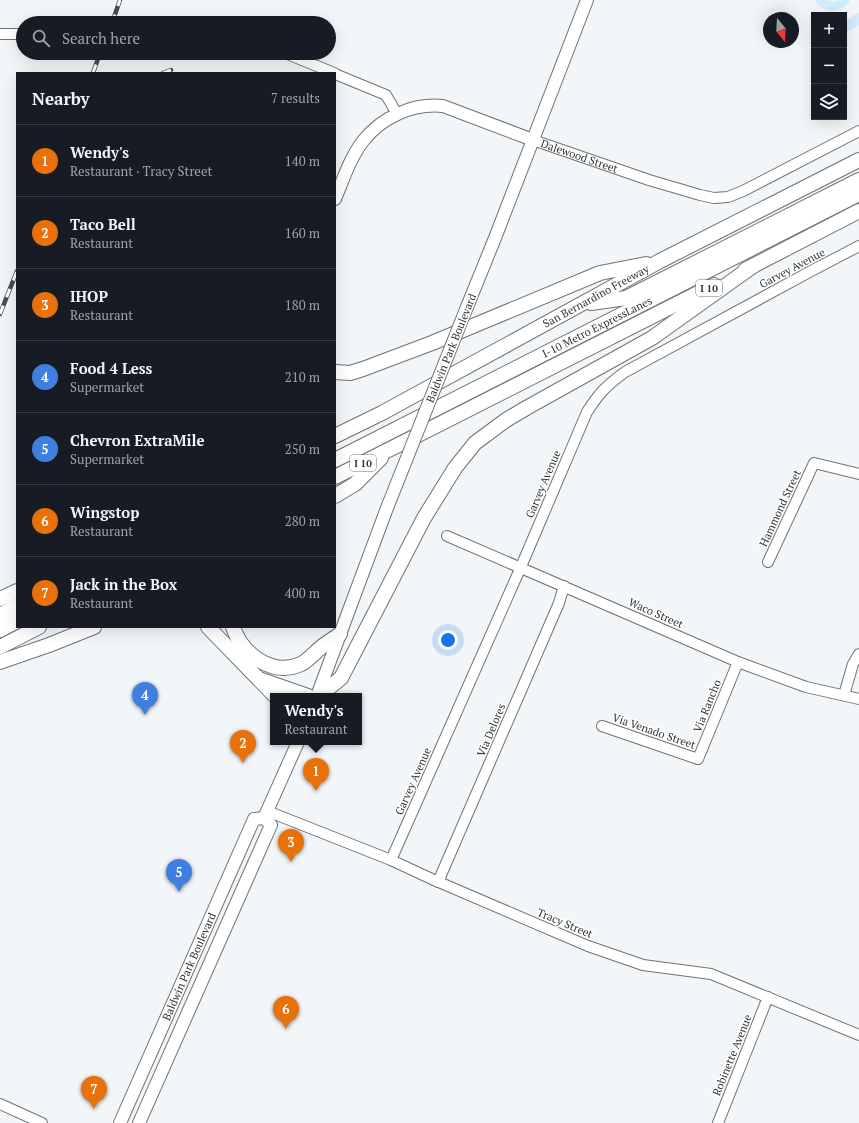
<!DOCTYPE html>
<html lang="en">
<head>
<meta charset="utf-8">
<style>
	:root { --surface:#171b24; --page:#242831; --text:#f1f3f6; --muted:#9ea1a6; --line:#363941; --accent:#d93025 }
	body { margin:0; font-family:"PT Serif",serif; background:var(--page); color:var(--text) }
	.controls { position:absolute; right:12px; top:12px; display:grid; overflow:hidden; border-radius:0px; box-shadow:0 4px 16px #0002 }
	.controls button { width:36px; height:36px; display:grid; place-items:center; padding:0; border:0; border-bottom:1px solid var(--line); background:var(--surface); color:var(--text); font:20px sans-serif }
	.compass { position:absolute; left:763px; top:12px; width:36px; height:36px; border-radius:50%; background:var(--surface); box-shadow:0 4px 16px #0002; rotate:162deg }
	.you { position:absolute; left:448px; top:640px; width:14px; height:14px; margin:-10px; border:3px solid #fff; border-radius:50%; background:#1a73e8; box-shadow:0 0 0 6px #1a73e833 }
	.badge { display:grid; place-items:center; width:26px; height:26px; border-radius:50%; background:var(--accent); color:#fff; font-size:13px; font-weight:700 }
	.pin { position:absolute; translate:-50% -33px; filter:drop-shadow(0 1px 2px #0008) }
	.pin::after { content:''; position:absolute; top:21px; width:14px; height:12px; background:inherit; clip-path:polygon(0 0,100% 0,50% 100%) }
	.popup { position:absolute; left:270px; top:693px; width:92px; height:52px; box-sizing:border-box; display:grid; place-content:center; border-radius:0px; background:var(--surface); filter:drop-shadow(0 1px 3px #0005); font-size:13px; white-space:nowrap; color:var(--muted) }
	.popup b { font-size:15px; color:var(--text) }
	.popup::after { content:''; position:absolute; left:50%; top:100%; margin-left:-8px; border:8px solid transparent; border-top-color:var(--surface) }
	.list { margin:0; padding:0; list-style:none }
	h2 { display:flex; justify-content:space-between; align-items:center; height:52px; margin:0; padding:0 16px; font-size:17px }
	h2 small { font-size:13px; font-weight:400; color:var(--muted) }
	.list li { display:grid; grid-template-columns:26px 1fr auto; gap:12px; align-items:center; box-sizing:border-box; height:72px; padding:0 16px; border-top:1px solid var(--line) }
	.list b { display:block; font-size:15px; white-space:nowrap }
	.list p { margin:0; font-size:13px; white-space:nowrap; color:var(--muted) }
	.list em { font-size:13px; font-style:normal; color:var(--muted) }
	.icon { flex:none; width:22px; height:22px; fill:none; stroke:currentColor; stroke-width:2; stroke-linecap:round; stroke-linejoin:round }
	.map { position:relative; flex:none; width:859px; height:1123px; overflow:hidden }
	.search { position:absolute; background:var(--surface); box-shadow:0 4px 16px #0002; left:16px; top:16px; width:320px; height:44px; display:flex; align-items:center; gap:10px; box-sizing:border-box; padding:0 14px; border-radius:22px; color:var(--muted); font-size:15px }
	.panel { position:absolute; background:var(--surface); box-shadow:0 4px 16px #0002; left:16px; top:72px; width:320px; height:556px; border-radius:0px }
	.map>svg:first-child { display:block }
	.garden { fill:#d1ecfc }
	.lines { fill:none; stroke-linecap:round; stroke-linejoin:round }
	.minor-casing { stroke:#6f7274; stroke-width:12 }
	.major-casing { stroke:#6f7274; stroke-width:14 }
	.highway-casing { stroke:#6f7274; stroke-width:16 }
	.minor { stroke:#fff; stroke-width:10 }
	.major { stroke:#fff; stroke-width:12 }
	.highway { stroke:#fff; stroke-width:14 }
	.rail-casing { stroke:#484a4b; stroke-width:4.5 }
	.rail { stroke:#fff; stroke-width:3; stroke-dasharray:9; stroke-linecap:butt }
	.major-bridge-casing { stroke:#6f7274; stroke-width:14; stroke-linecap:butt }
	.major-bridge { stroke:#fff; stroke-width:12 }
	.labels { text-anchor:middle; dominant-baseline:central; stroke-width:3; stroke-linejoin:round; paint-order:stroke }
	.shield { fill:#fff; stroke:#6e7070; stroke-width:1 }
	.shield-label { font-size:10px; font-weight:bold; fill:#303233 }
	.street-label { font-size:11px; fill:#303233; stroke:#fff }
</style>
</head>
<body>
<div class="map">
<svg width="859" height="1123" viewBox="0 0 859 1123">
	<rect width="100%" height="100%" fill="#f2f6f8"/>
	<path class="garden" d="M 815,0 L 827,0 L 835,2 L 840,0 L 850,0 C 843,14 822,14 815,0 Z
		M 859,13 L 859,25 L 844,33 L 844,23 L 854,15 Z"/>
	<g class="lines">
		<g class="minor-casing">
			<g id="minor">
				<path d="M 0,34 L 23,34"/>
				<path d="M 285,53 L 334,73"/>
				<path d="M 335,74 L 386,95 L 397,114"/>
				<path id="s1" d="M 533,140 L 649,180 L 700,195 L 714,198 L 728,197 L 743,191 L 859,131"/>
				<path d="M 447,536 L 738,662 L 806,687 L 859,699"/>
				<path d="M 768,562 L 814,463 L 859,474"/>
				<path d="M 844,695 L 853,664 L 859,654"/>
				<path d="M 602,726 L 698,759 L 738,662"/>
				<path d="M 267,811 L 391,860 L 434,880 L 588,946 L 643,965 L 711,974 L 859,1035"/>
				<path d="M 391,860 L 520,569 L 587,412 C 599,393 607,385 625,372 L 813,270 L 859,246"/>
				<path d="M 438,882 L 559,603 L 564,586"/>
				<path d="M 0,1104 L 42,1123"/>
				<path d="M 718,1123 L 768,997"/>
			</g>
		</g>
		<g class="major-casing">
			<g id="major">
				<path d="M 335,199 C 343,180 350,158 363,141 C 382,117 413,103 443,106 L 533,140"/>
				<path d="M 467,307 L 495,238 L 587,0"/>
				<path d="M 317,696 L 387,508"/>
				<path d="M 264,818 L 298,742"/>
				<path id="s2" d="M 120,1123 L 254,819 L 264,818"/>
				<path d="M 139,1123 L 271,825 L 264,818"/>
			</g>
		</g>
		<g class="highway-casing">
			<g id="highway">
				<path d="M 745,270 L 859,211"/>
				<path d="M 591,303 L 626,298 L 859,180"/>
				<path d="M 335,372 L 350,373 L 363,369 L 432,343 L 600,273 L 646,264"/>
				<path id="s3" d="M 335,436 L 382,413 L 660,261 L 859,160"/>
				<path id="s4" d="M 335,460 L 859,194"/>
				<path d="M 335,477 L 714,285"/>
				<path d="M 335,496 L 355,484 L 381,458"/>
				<path d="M 0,599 L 17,591"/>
				<path d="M 0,615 L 17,606"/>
				<path d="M 208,627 L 275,696"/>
				<path d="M 233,627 C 242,654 272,677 301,664 C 307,661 310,657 315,653 C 322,645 332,640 340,634"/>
				<path d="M 0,630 L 17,621"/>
				<path d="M 0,647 L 39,627"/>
				<path d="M 0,662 L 49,645 L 94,627"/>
				<path d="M 262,680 L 308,696"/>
				<path d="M 319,696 L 341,678 L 424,518 L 455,468 L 475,443 L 506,420 L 528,407 L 652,338 L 753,266"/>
			</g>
		</g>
		<use href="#minor" class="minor"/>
		<use href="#major" class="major"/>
		<use href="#highway" class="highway"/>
		<g class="rail-casing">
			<path id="rail" d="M 112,23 L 120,0
				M 93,73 L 100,53
				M 163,73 L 171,70
				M 0,314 L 17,271"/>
		</g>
		<use href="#rail" class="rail"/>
		<g class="major-bridge-casing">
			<path id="major-bridge" d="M 387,508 L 467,307"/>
		</g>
		<use href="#major-bridge" class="major-bridge"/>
	</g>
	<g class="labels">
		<g class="shield">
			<rect x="696" y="280" width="26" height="16" rx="3"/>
			<rect x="350" y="455" width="26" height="16" rx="3"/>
		</g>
		<g class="shield-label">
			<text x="709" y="288">I 10</text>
			<text x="363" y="463">I 10</text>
		</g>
		<g class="street-label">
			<text stroke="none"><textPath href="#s1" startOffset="49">Dalewood Street</textPath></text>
			<text transform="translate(792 268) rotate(-28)">Garvey Avenue</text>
			<text stroke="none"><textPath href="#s3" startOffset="296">San Bernardino Freeway</textPath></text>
			<text stroke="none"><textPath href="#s4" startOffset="294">I-10 Metro ExpressLanes</textPath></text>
			<text transform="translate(451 348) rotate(-68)">Baldwin Park Boulevard</text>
			<text transform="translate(543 484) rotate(-67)">Garvey Avenue</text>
			<text transform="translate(780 508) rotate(-65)">Hammond Street</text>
			<text transform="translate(656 613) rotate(24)">Waco Street</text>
			<text transform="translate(707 706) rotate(-68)">Via Rancho</text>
			<text transform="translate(491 730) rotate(-67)">Via Delores</text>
			<text transform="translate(654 731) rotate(19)">Via Venado Street</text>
			<text transform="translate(413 781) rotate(-66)">Garvey Avenue</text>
			<text transform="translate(565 923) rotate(23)">Tracy Street</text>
			<text stroke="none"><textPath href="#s2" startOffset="171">Baldwin Park Boulevard</textPath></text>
			<text transform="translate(732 1055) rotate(-68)">Robinette Avenue</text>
		</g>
	</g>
</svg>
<div class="controls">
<button>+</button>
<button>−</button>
<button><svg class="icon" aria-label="layers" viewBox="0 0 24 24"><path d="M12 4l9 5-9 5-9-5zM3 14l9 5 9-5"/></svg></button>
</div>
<svg class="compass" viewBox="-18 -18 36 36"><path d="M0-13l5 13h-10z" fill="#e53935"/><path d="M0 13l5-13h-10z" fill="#9ea1a6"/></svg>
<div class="you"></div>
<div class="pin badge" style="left:316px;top:791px;background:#e8710a">1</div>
<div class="popup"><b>Wendy's</b>Restaurant</div>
<div class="pin badge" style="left:243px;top:763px;background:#e8710a">2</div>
<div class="pin badge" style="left:291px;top:862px;background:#e8710a">3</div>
<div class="pin badge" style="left:145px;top:715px;background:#3f7fe0">4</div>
<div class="pin badge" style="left:179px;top:892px;background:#3f7fe0">5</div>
<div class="pin badge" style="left:286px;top:1029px;background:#e8710a">6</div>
<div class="pin badge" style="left:94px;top:1109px;background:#e8710a">7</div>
<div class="search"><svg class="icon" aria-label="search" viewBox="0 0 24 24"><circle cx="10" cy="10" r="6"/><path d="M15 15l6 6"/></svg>Search here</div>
<section class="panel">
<h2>Nearby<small>7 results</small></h2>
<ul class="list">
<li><span class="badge" style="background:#e8710a">1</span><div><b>Wendy's</b><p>Restaurant · Tracy Street</p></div><em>140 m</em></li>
<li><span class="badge" style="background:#e8710a">2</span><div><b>Taco Bell</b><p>Restaurant</p></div><em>160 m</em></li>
<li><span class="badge" style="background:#e8710a">3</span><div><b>IHOP</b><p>Restaurant</p></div><em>180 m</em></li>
<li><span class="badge" style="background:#3f7fe0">4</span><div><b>Food 4 Less</b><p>Supermarket</p></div><em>210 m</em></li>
<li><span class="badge" style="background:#3f7fe0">5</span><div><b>Chevron ExtraMile</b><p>Supermarket</p></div><em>250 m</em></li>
<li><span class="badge" style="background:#e8710a">6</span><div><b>Wingstop</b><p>Restaurant</p></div><em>280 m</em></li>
<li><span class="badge" style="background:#e8710a">7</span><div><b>Jack in the Box</b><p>Restaurant</p></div><em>400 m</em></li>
</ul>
</section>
</div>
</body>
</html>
